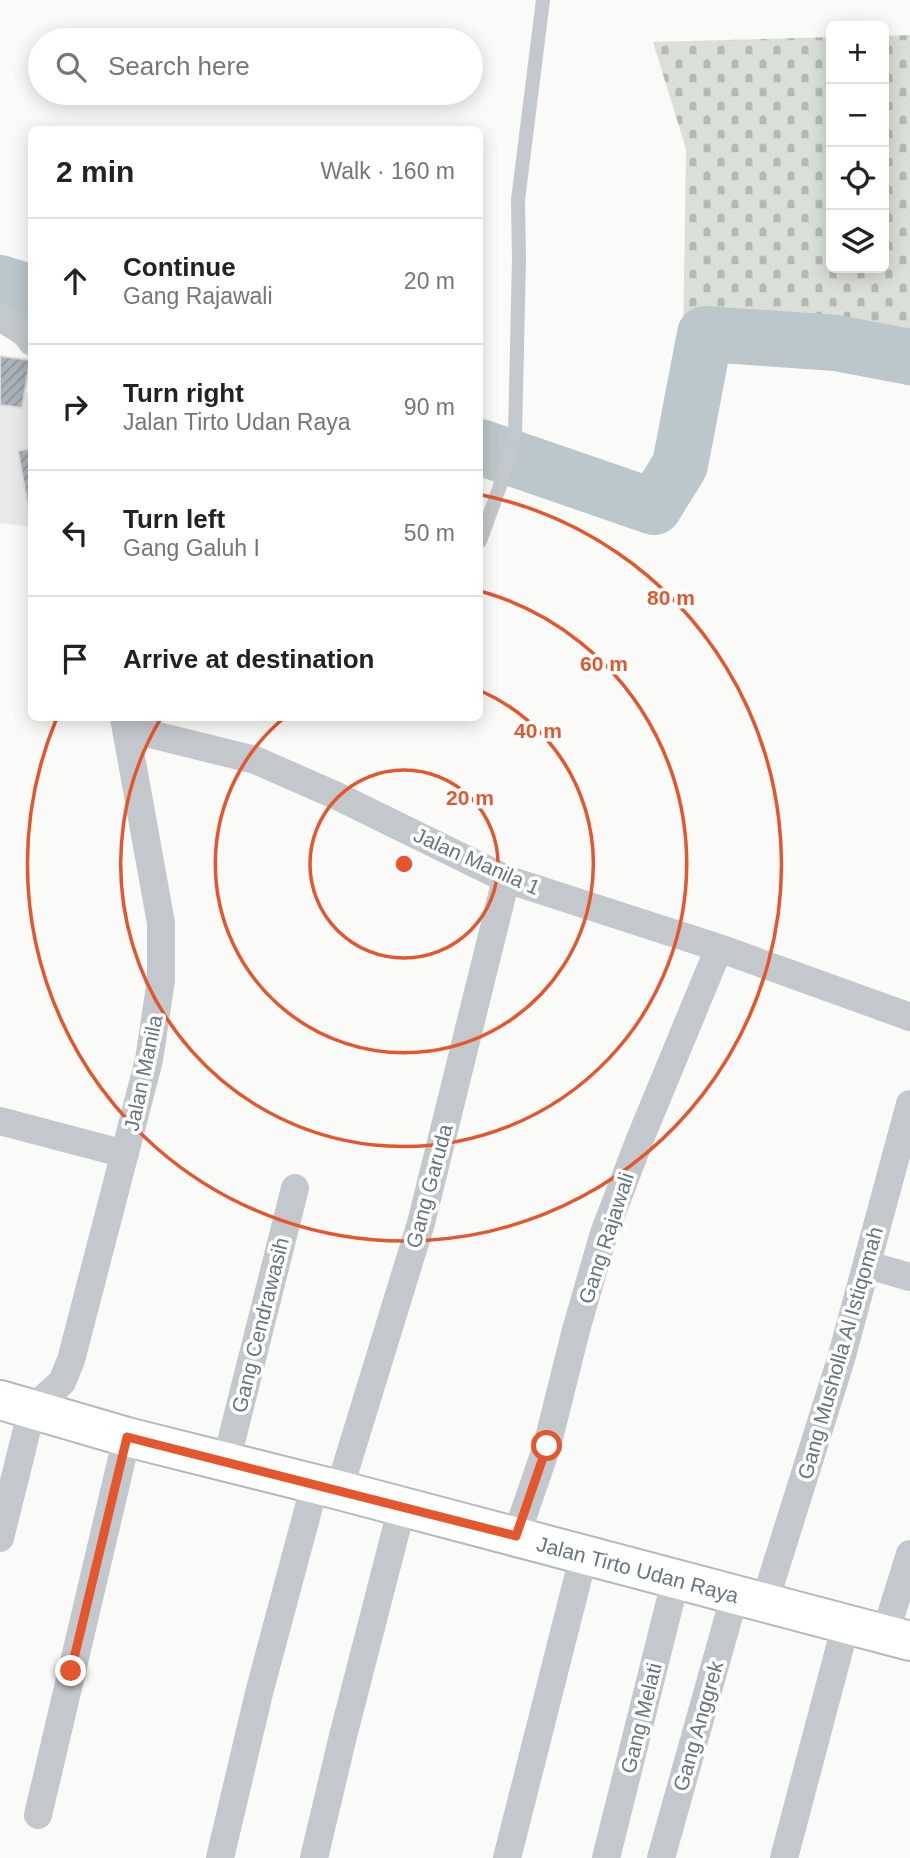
<!DOCTYPE html>
<html lang="en">
<head>
<meta charset="utf-8">
<style>
	:root { --surface:#fff; --page:#f6f6f6; --text:#222; --muted:#767676; --line:#e0e0e0 }
	body { margin:0; font-family:Arial,sans-serif; background:var(--page); color:var(--text) }
	.controls { position:absolute; right:21px; top:21px; display:grid; overflow:hidden; border-radius:10px; box-shadow:0 4px 18px #0003 }
	.controls button { width:63px; height:63px; display:grid; place-items:center; padding:0; border:0; border-bottom:2px solid var(--line); background:var(--surface); color:var(--text); font:35px sans-serif }
	.stop { position:absolute; width:21px; height:21px; margin:-16px; border:5px solid #e4572e; border-radius:50%; background:#fff }
	.stop.end { background:#e4572e; border-color:#fff; box-shadow:0 2px 7px #0008 }
	.list { margin:0; padding:0; list-style:none }
	h2 { display:flex; justify-content:space-between; align-items:center; height:91px; margin:0; padding:0 28px; font-size:30px }
	h2 small { font-size:23px; font-weight:400; color:var(--muted) }
	.list li { display:grid; grid-template-columns:46px 1fr auto; gap:21px; align-items:center; box-sizing:border-box; height:126px; padding:0 28px; border-top:2px solid var(--line) }
	.list b { display:block; font-size:26px; white-space:nowrap }
	.list p { margin:0; font-size:23px; white-space:nowrap; color:var(--muted) }
	.list em { font-size:23px; font-style:normal; color:var(--muted) }
	.icon { flex:none; width:38px; height:38px; fill:none; stroke:currentColor; stroke-width:2; stroke-linecap:round; stroke-linejoin:round }
	.map { position:relative; flex:none; width:910px; height:1858px; overflow:hidden }
	.search { position:absolute; background:var(--surface); box-shadow:0 4px 18px #0003; left:28px; top:28px; width:455px; height:77px; display:flex; align-items:center; gap:18px; box-sizing:border-box; padding:0 24px; border-radius:38px; color:var(--muted); font-size:26px }
	.panel { position:absolute; background:var(--surface); box-shadow:0 4px 18px #0003; left:28px; top:126px; width:455px; height:595px; border-radius:10px }
	.map>svg:first-child { display:block }
	.built { fill:#e8e9e9 }
	.cemetery { fill:url(#cemetery-stones) }
	.lines { fill:none; stroke-linecap:round; stroke-linejoin:round }
	.river { stroke:#bbc7cb; stroke-width:56 }
	.building { fill:url(#building-hatch); stroke:#dcdcda; stroke-width:2 }
	.secondary-casing { stroke:#b3babf; stroke-width:42 }
	.lane { stroke:#c3c8cc; stroke-width:14 }
	.street { stroke:#c3c8cc; stroke-width:28 }
	.secondary { stroke:#fff; stroke-width:38 }
	.route { stroke:#e4572e; stroke-width:9 }
	.ring { fill:none; stroke:#e4572e; stroke-width:3.5 }
	.labels { text-anchor:middle; dominant-baseline:central; stroke-width:7; stroke-linejoin:round; paint-order:stroke }
	.street-label { font-size:21px; fill:#657683; stroke:#fff }
	.centre { fill:#e4572e; stroke:#fff; stroke-width:3.5 }
	.ring-label { font-size:21px; text-anchor:middle; font-weight:bold; fill:#e4572e; stroke:#fff; stroke-width:7; stroke-linejoin:round; paint-order:stroke }
</style>
</head>
<body>
<div class="map">
<svg width="910" height="1858" viewBox="0 0 910 1858">
	<defs>
		<pattern id="cemetery-stones" width="16" height="16" patternUnits="userSpaceOnUse" patternTransform="scale(1.75)"><rect width="16" height="16" fill="#dadfd7"/><path d="M2 7V4a2 2 0 0 1 4 0v3zM10 15v-3a2 2 0 0 1 4 0v3z" fill="#b4b9b4"/></pattern>
		<pattern id="building-hatch" width="6" height="6" patternUnits="userSpaceOnUse" patternTransform="scale(1.75)"><rect width="6" height="6" fill="#aab3b9"/><path d="M-1 1l2-2M0 6l6-6M5 7l2-2" fill="none" stroke="#8e969c"/></pattern>
	</defs>
	<rect width="100%" height="100%" fill="#fafaf8"/>
	<path class="built" d="M 0,358 L 31,399 L 31,527 L 0,523 Z"/>
	<path class="cemetery" d="M 910,35 L 910,386 L 865,372 L 683,346 L 686,149 L 653,42 L 831,37 L 831,268 L 884,268 L 884,36 Z"/>
	<g class="lines">
		<path class="river" d="M 0,283 L 32,293
			M 480,447 L 654,507 L 680,465 L 705,334 L 836,343 L 910,357"/>
	</g>
	<path class="building" d="M 0,356 L 30,360 L 22,408 L 0,405 Z
		M 32,448 L 32,505 L 28,506 L 18,451 Z"/>
	<g class="lines">
		<g class="secondary-casing">
			<g id="secondary">
				<path id="s1" d="M 0,1400 L 127,1437 L 339,1490 L 910,1641"/>
			</g>
		</g>
		<path class="lane" d="M 480,541 L 500,486 L 515,435 L 519,259 L 518,200 L 543,0"/>
		<path class="street" d="M 0,317 L 25,333 L 32,342
			M 126,728 L 255,760 L 337,796 L 506,879 L 719,948 L 910,1017
			M 0,1121 L 125,1154
			M 868,1265 L 910,1277
			M 226,1462 L 295,1188
			M 339,1490 L 421,1223 L 506,879
			M 516,1536 L 547,1446 L 576,1330 L 604,1233 L 640,1139 L 719,948
			M 0,1538 L 32,1409 L 62,1382 L 71,1360 L 149,1060 L 161,980 L 161,923 L 124,718
			M 765,1601 L 841,1359 L 910,1104
			M 885,1634 L 910,1554
			M 38,1815 L 127,1437
			M 220,1858 L 259,1693 L 315,1484
			M 314,1858 L 343,1736 L 402,1507
			M 507,1858 L 584,1554
			M 606,1858 L 676,1578
			M 661,1858 L 735,1594
			M 784,1858 L 846,1624"/>
		<use href="#secondary" class="secondary"/>
	</g>
	<g class="lines">
		<path class="route" d="M 71,1671 L 127,1437 L 516,1536 L 547,1446"/>
	</g>
	<g class="ring">
		<circle cx="404" cy="864" r="94"/>
		<path d="M481 691A189 189 0 1 1 284 718"/>
		<path d="M480 591A283 283 0 1 1 161 718"/>
		<path d="M482 495A377 377 0 1 1 56 720"/>
	</g>
	<g class="labels">
		<g class="street-label">
			<text transform="translate(477 861) rotate(24)">Jalan Manila 1</text>
			<text transform="translate(143 1073) rotate(-78)">Jalan Manila</text>
			<text transform="translate(429 1186) rotate(-75)">Gang Garuda</text>
			<text transform="translate(606 1238) rotate(-72)">Gang Rajawali</text>
			<text transform="translate(260 1325) rotate(-76)">Gang Cendrawasih</text>
			<text transform="translate(840 1353) rotate(-74)">Gang Musholla Al Istiqomah</text>
			<text stroke="none"><textPath href="#s1" startOffset="660">Jalan Tirto Udan Raya</textPath></text>
			<text transform="translate(641 1718) rotate(-76)">Gang Melati</text>
			<text transform="translate(698 1726) rotate(-74)">Gang Anggrek</text>
		</g>
	</g>
	<circle cx="404" cy="864" r="10" class="centre"/>
	<g class="ring-label">
		<text x="671" y="605">80 m</text>
		<text x="604" y="671">60 m</text>
		<text x="538" y="738">40 m</text>
		<text x="470" y="805">20 m</text>
	</g>
</svg>
<div class="controls">
<button>+</button>
<button>−</button>
<button><svg class="icon" aria-label="locate" viewBox="0 0 24 24"><circle cx="12" cy="12" r="6"/><path d="M12 2v4M12 18v4M2 12h4M18 12h4"/></svg></button>
<button><svg class="icon" aria-label="layers" viewBox="0 0 24 24"><path d="M12 4l9 5-9 5-9-5zM3 14l9 5 9-5"/></svg></button>
</div>
<div class="stop" style="left:547px;top:1446px"></div>
<div class="stop end" style="left:71px;top:1671px"></div>
<div class="search"><svg class="icon" aria-label="search" viewBox="0 0 24 24"><circle cx="10" cy="10" r="6"/><path d="M15 15l6 6"/></svg>Search here</div>
<section class="panel">
<h2>2 min<small>Walk · 160 m</small></h2>
<ul class="list">
<li><svg class="icon" aria-label="ahead" viewBox="0 0 24 24"><path d="M12 20V5M6 11l6-6 6 6"/></svg><div><b>Continue</b><p>Gang Rajawali</p></div><em>20 m</em></li>
<li><svg class="icon" aria-label="right" viewBox="0 0 24 24"><path d="M7 20v-9h11M14 6l5 5-5 5"/></svg><div><b>Turn right</b><p>Jalan Tirto Udan Raya</p></div><em>90 m</em></li>
<li><svg class="icon" aria-label="left" viewBox="0 0 24 24"><path d="M17 20v-9H6M10 6l-5 5 5 5"/></svg><div><b>Turn left</b><p>Gang Galuh I</p></div><em>50 m</em></li>
<li><svg class="icon" aria-label="arrive" viewBox="0 0 24 24"><path d="M6 21V4h12l-3 4 3 4H6"/></svg><div><b>Arrive at destination</b></div></li>
</ul>
</section>
</div>
</body>
</html>
